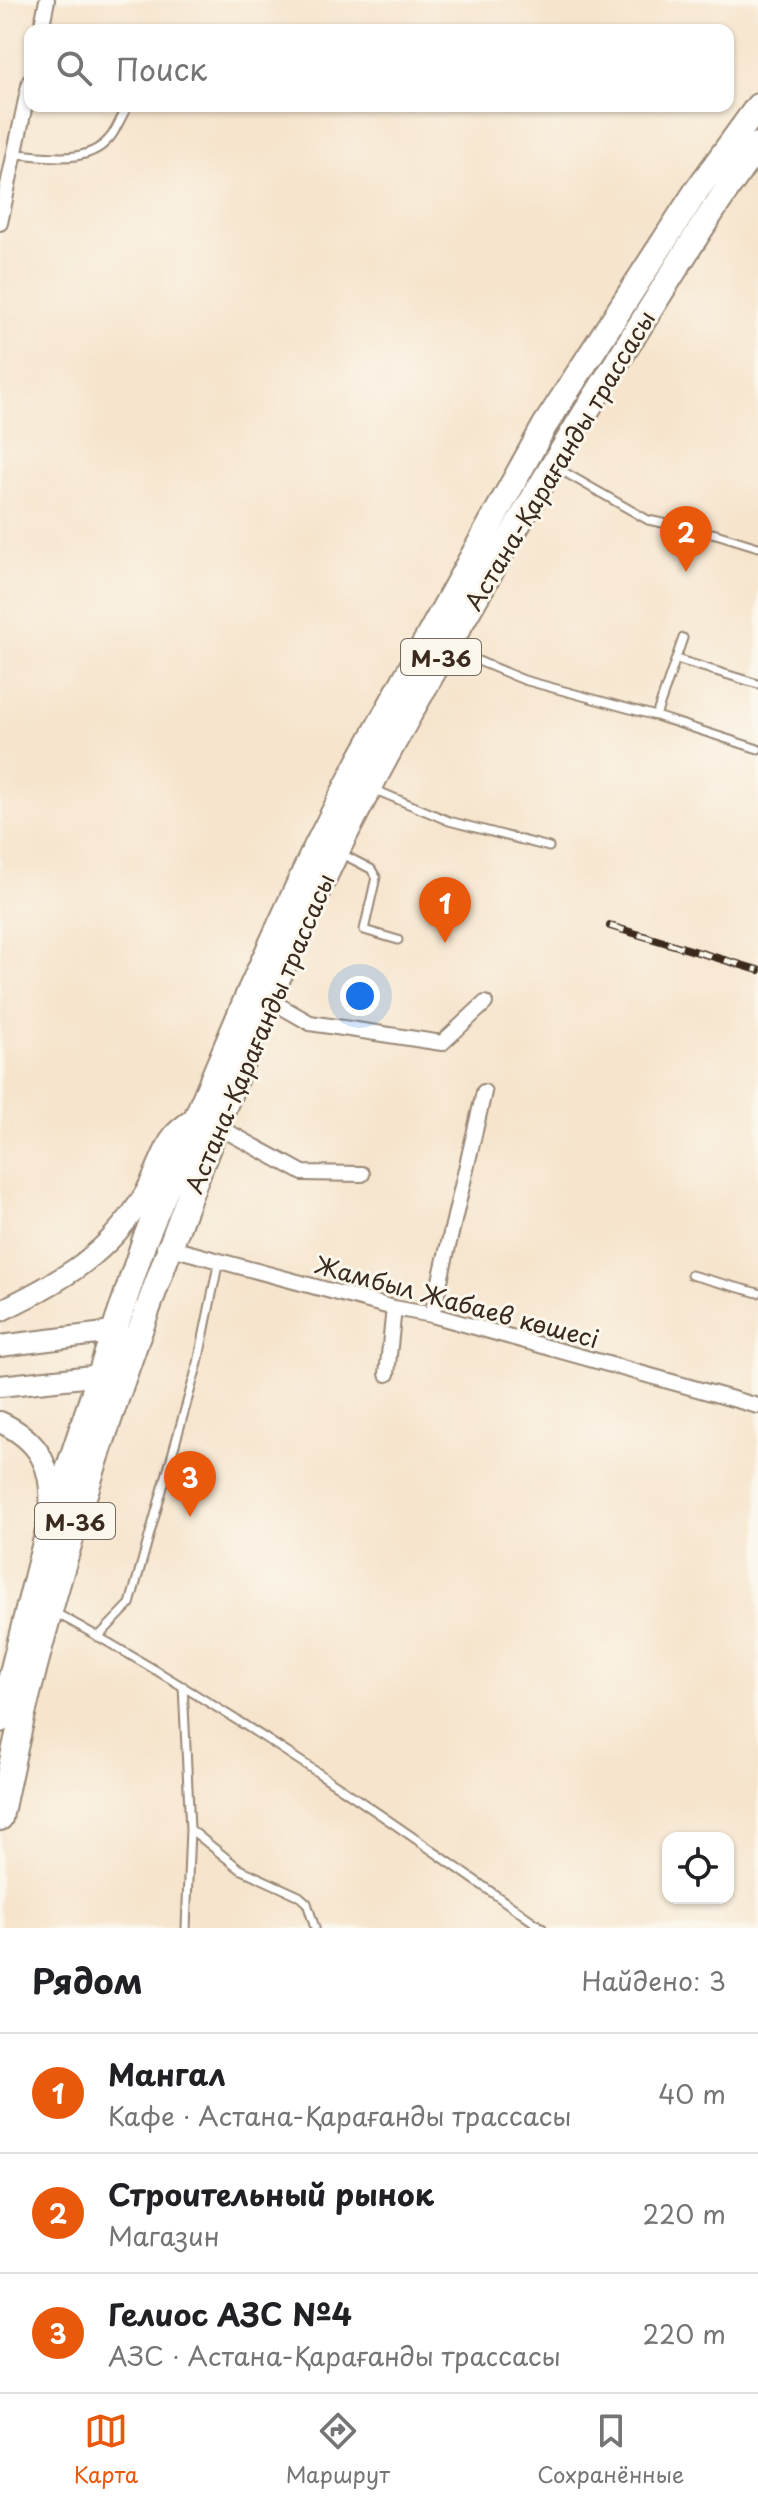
<!DOCTYPE html>
<html lang="ru">
<head>
<meta charset="utf-8">
<style>
	:root { --surface:#fff; --page:#f6f6f6; --text:#202124; --muted:#757577; --line:#e0e0e0; --accent:#ea580c }
	body { margin:0; font-family:"Playpen Sans",sans-serif; background:var(--page); color:var(--text) }
	.controls { position:absolute; right:24px; bottom:24px; display:grid; overflow:hidden; border-radius:16px; box-shadow:0 2px 6px #0004 }
	.controls button { width:72px; height:72px; display:grid; place-items:center; padding:0; border:0; border-bottom:2px solid var(--line); background:var(--surface); color:var(--text); font:40px sans-serif }
	.you { position:absolute; left:360px; top:996px; width:28px; height:28px; margin:-20px; border:6px solid #fff; border-radius:50%; background:#1a73e8; box-shadow:0 0 0 12px #1a73e833 }
	.badge { display:grid; place-items:center; width:52px; height:52px; border-radius:50%; background:var(--accent); color:#fff; font-size:26px; font-weight:700 }
	.pin { position:absolute; translate:-50% -66px; filter:drop-shadow(0 2px 4px #0008) }
	.pin::after { content:''; position:absolute; top:42px; width:28px; height:24px; background:inherit; clip-path:polygon(0 0,100% 0,50% 100%) }
	.list { margin:0; padding:0; list-style:none }
	h2 { display:flex; justify-content:space-between; align-items:center; height:104px; margin:0; padding:0 32px; font-size:34px }
	h2 small { font-size:26px; font-weight:400; color:var(--muted) }
	.list li { display:grid; grid-template-columns:52px 1fr auto; gap:24px; align-items:center; box-sizing:border-box; height:120px; padding:0 32px; border-top:2px solid var(--line) }
	.list b { display:block; font-size:30px; white-space:nowrap }
	.list p { margin:0; font-size:26px; white-space:nowrap; color:var(--muted) }
	.list em { font-size:26px; font-style:normal; color:var(--muted) }
	.icon { flex:none; width:44px; height:44px; fill:none; stroke:currentColor; stroke-width:2; stroke-linecap:round; stroke-linejoin:round }
	.map { position:relative; flex:none; width:758px; height:1928px; overflow:hidden }
	.search { position:absolute; background:var(--surface); box-shadow:0 2px 6px #0004; left:24px; right:24px; top:24px; height:88px; display:flex; align-items:center; gap:20px; box-sizing:border-box; padding:0 28px; border-radius:16px; color:var(--muted); font-size:30px }
	.sheet { height:464px; background:var(--surface) }
	nav { display:flex; justify-content:space-around; align-items:center; box-sizing:border-box; height:112px; border-top:2px solid var(--line); background:var(--surface); font-size:22px; color:var(--muted) }
	nav a { display:grid; justify-items:center; gap:4px }
	nav .on { color:var(--accent) }
	.map>svg:first-child { display:block }
	.lines { fill:none; stroke-linecap:round; stroke-linejoin:round }
	.lane-casing { stroke:#988775; stroke-width:11 }
	.street-casing { stroke:#988775; stroke-width:18 }
	.secondary-casing { stroke:#988775; stroke-width:24 }
	.primary-casing { stroke:#988775; stroke-width:28 }
	.lane { stroke:#fff; stroke-width:7 }
	.street { stroke:#fff; stroke-width:14 }
	.secondary { stroke:#fff; stroke-width:20 }
	.primary { stroke:#fff; stroke-width:24 }
	.rail-casing { stroke:#3b2a1e; stroke-width:8 }
	.rail { stroke:#fbf7ec; stroke-width:5; stroke-dasharray:15; stroke-linecap:butt }
	.labels { text-anchor:middle; dominant-baseline:central; stroke-width:6; stroke-linejoin:round; paint-order:stroke }
	.shield { fill:#fbf7ec; stroke:#75685c; stroke-width:2 }
	.shield-label { font-size:22px; font-weight:bold; fill:#3b2a1e }
	.street-label { font-size:24px; fill:#3b2a1e; stroke:#fbf7ec }
</style>
</head>
<body>
<div class="map">
<svg width="758" height="1928" viewBox="0 0 758 1928">
	<rect width="100%" height="100%" fill="#fbf7ec"/>
	<filter id="ink" filterUnits="userSpaceOnUse"><feTurbulence type="fractalNoise" baseFrequency=".0125" numOctaves="2"/><feDisplacementMap in="SourceGraphic" scale="16" xChannelSelector="R" yChannelSelector="G"/><feConvolveMatrix kernelMatrix="1 2 1 2 8 2 1 2 1" color-interpolation-filters="sRGB"/></filter>
	<filter id="wash" filterUnits="userSpaceOnUse"><feTurbulence type="fractalNoise" baseFrequency=".006" numOctaves="4" result="noise"/><feDisplacementMap in="SourceGraphic" scale="32" xChannelSelector="R" yChannelSelector="G"/><feGaussianBlur stdDeviation="1.8" result="paint"/><feColorMatrix in="noise" values="0 0 0 0 0 0 0 0 0 0 0 0 0 0 0 0 0 1.4 0 .05"/><feComposite in="paint" operator="in"/></filter>
	<g filter="url(#wash)">
		<rect width="100%" height="100%" fill="#f6e4cc"/>
	</g>
	<g filter="url(#ink)">
		<g class="lines">
			<g class="lane-casing">
				<path id="lane" d="M 15,154 C 48,156 90,166 112,135 C 118,126 122,115 128,106
					M 557,468 L 648,520 L 716,534 L 758,547
					M 452,650 L 524,680 L 656,716 L 758,749
					M 676,659 L 758,684
					M 656,716 L 683,638
					M 373,789 L 449,821 L 549,847
					M 342,854 L 371,869 L 376,877 L 364,930 L 398,940
					M 691,1275 L 758,1293
					M 54,1612 C 224,1705 384,1815 542,1928
					M 98,1637 L 130,1604 L 198,1363 L 219,1260
					M 183,1686 L 190,1829 L 186,1928
					M 190,1829 L 240,1869 L 299,1896 L 307,1903 L 315,1928"/>
			</g>
			<g class="street-casing">
				<path id="street" d="M 41,30 L 47,0
					M 0,223 L 30,81
					M 268,999 L 310,1023 L 442,1043 L 485,1003
					M 215,1125 L 303,1173 L 362,1174
					M 164,1246 L 394,1308 L 432,1315 L 758,1406
					M 432,1315 L 484,1092
					M 387,1374 L 394,1308"/>
			</g>
			<g class="secondary-casing">
				<path id="secondary" d="M 0,1311 C 62,1281 110,1254 146,1192 C 156,1174 162,1153 173,1136 C 179,1128 189,1122 197,1116
					M 0,1346 L 113,1332 L 124,1338
					M 0,1386 L 111,1374
					M 0,1422 C 41,1441 53,1468 50,1511"/>
			</g>
			<g class="primary-casing">
				<path id="primary" d="M 0,1720 L 49,1527 L 145,1239 L 251,988 L 313,853 L 359,762 L 545,425 L 697,190 L 758,106
					M 0,1818 C 37,1632 95,1453 160,1275 C 212,1132 268,991 335,855 C 386,752 444,653 501,554 C 545,476 593,400 641,324 C 679,263 716,203 758,145"/>
			</g>
			<use href="#lane" class="lane"/>
			<use href="#street" class="street"/>
			<use href="#secondary" class="secondary"/>
			<use href="#primary" class="primary"/>
			<g class="rail-casing">
				<path id="rail" d="M 610,926 L 758,970"/>
			</g>
			<use href="#rail" class="rail"/>
		</g>
	</g>
	<g class="labels">
		<g class="shield">
			<rect x="401" y="639" width="80" height="36" rx="6"/>
			<rect x="35" y="1503" width="80" height="36" rx="6"/>
		</g>
		<g class="shield-label">
			<text x="441" y="657">M-36</text>
			<text x="75" y="1521">M-36</text>
		</g>
		<g class="street-label">
			<text transform="translate(559 460) rotate(-59)">Астана-Қарағанды трассасы</text>
			<text transform="translate(259 1033) rotate(-67)">Астана-Қарағанды трассасы</text>
			<text transform="translate(457 1301) rotate(15)">Жамбыл Жабаев көшесі</text>
		</g>
	</g>
</svg>
<div class="controls">
<button><svg class="icon" aria-label="locate" viewBox="0 0 24 24"><circle cx="12" cy="12" r="6"/><path d="M12 2v4M12 18v4M2 12h4M18 12h4"/></svg></button>
</div>
<div class="you"></div>
<div class="pin badge" style="left:445px;top:943px">1</div>
<div class="pin badge" style="left:686px;top:572px">2</div>
<div class="pin badge" style="left:190px;top:1517px">3</div>
<div class="search"><svg class="icon" aria-label="search" viewBox="0 0 24 24"><circle cx="10" cy="10" r="6"/><path d="M15 15l6 6"/></svg>Поиск</div>
</div>
<section class="sheet">
<h2>Рядом<small>Найдено: 3</small></h2>
<ul class="list">
<li><span class="badge">1</span><div><b>Мангал</b><p>Кафе · Астана-Қарағанды трассасы</p></div><em>40 m</em></li>
<li><span class="badge">2</span><div><b>Строительный рынок</b><p>Магазин</p></div><em>220 m</em></li>
<li><span class="badge">3</span><div><b>Гелиос АЗС №4</b><p>АЗС · Астана-Қарағанды трассасы</p></div><em>220 m</em></li>
</ul>
</section>
<nav>
<a class="on"><svg class="icon" aria-label="map" viewBox="0 0 24 24"><path d="M3 6l6-2 6 2 6-2v14l-6 2-6-2-6 2zM9 4v14M15 6v14"/></svg>Карта</a>
<a><svg class="icon" aria-label="directions" viewBox="0 0 24 24"><path d="M12 3l9 9-9 9-9-9zM9 14v-3h6M13 9l2 2-2 2"/></svg>Маршрут</a>
<a><svg class="icon" aria-label="saved" viewBox="0 0 24 24"><path d="M7 4h10v16l-5-4-5 4z"/></svg>Сохранённые</a>
</nav>
</body>
</html>
